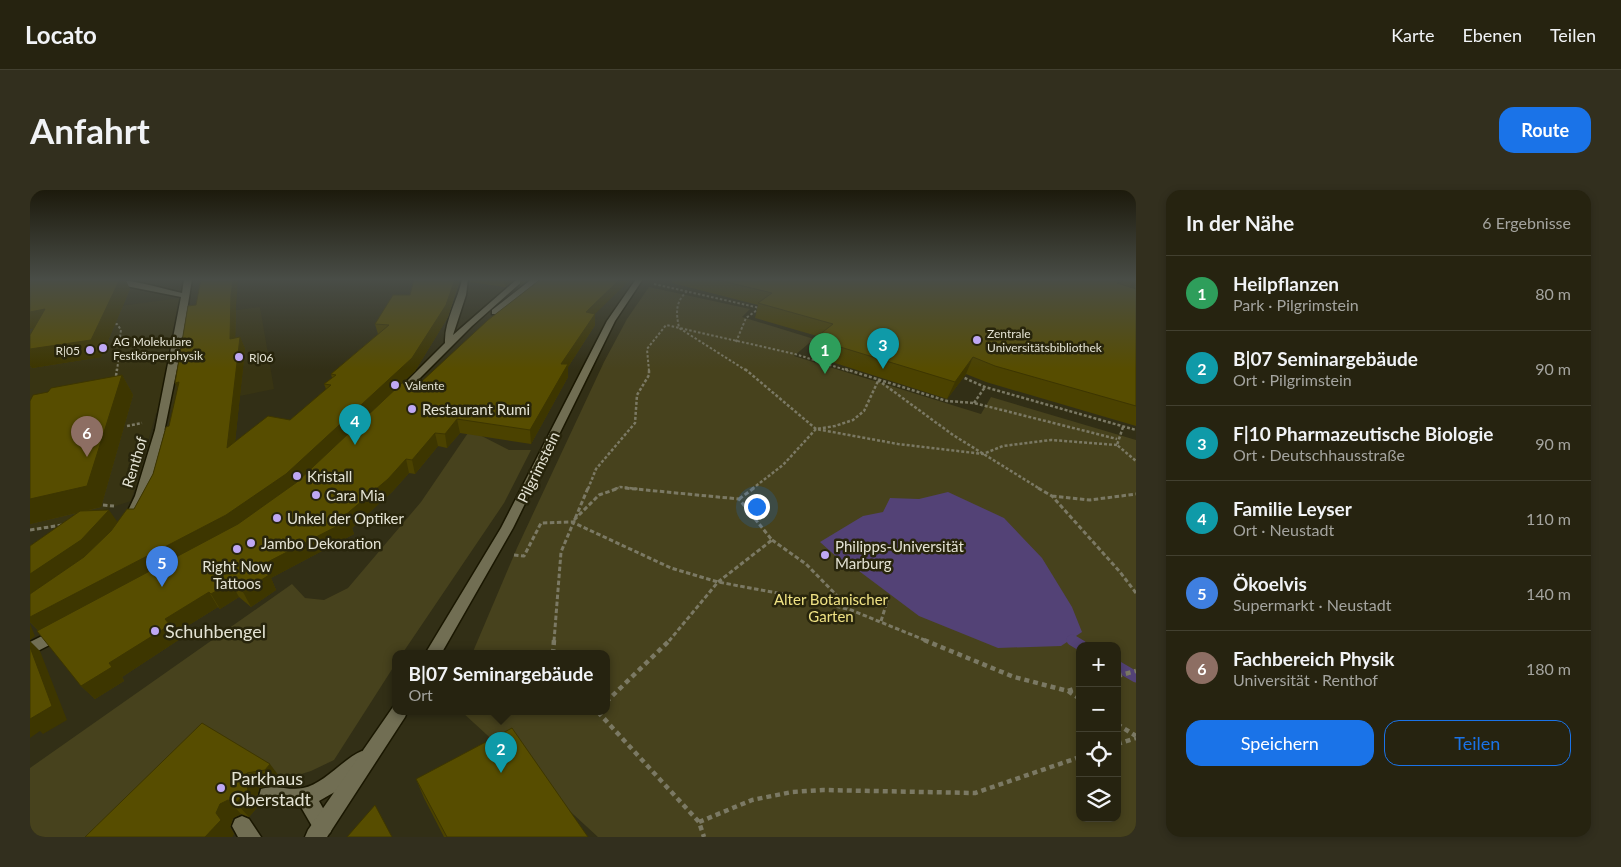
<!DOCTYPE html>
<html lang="de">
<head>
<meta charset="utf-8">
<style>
	:root { --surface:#262310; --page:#322f1e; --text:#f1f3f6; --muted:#a4a49f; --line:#424030; --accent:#1a73e8 }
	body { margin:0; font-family:Lato,sans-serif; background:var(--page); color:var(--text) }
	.controls { position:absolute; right:15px; bottom:15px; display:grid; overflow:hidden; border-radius:10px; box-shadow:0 2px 8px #0003 }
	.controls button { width:45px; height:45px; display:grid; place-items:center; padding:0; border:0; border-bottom:1px solid var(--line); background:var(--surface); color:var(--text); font:25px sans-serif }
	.you { position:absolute; left:726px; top:316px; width:18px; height:18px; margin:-12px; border:4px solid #fff; border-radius:50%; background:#1a73e8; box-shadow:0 0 0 8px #1a73e833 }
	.badge { display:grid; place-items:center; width:32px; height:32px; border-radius:50%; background:var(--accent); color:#fff; font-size:16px; font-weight:700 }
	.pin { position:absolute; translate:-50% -41px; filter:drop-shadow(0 1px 2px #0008) }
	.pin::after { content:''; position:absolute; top:26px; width:18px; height:15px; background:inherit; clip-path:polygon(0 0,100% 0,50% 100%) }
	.popup { position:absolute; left:362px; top:460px; width:218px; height:65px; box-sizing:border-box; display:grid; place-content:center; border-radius:10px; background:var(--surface); filter:drop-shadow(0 1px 4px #0005); font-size:16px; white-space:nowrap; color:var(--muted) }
	.popup b { font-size:19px; color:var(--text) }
	.popup::after { content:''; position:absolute; left:50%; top:100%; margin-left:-10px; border:10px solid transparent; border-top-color:var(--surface) }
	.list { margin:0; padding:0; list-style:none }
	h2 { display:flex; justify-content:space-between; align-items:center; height:65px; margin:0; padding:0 20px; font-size:21px }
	h2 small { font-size:16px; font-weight:400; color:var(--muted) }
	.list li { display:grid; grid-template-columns:32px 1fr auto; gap:15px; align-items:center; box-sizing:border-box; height:75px; padding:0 20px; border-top:1px solid var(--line) }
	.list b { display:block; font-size:19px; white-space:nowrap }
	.list p { margin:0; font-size:16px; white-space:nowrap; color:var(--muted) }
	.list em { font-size:16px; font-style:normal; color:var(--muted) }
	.actions { display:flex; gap:10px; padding:15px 20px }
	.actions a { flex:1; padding:11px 0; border:1px solid var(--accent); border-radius:15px; text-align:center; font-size:18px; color:var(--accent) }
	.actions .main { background:var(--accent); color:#fff }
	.icon { flex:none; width:28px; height:28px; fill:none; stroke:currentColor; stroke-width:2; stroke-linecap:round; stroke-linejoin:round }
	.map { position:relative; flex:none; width:1106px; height:647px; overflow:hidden; border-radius:15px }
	header { display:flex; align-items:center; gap:30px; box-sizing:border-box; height:70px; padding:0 25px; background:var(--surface); border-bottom:1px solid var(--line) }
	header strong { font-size:24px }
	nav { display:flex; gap:28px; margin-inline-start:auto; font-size:18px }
	.intro { display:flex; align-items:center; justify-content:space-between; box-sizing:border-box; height:120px; padding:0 30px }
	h1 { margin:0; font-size:35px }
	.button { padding:12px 22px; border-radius:15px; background:var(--accent); color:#fff; font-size:18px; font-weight:700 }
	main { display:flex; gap:30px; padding:0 30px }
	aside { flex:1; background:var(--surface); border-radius:15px; box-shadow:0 2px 8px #0003 }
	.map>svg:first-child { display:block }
	.built { fill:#383413 }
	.green { fill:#47421d; fill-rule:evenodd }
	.water { fill:#534276 }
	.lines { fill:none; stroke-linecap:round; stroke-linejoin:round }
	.stream-far1 { stroke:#534276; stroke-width:8 }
	.stream { stroke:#534276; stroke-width:11 }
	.service-casing { stroke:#1a1701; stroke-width:3 }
	.pedestrian-casing { stroke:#1a1701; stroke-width:3 }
	.minor-casing { stroke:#1a1701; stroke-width:3 }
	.secondary-casing { stroke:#1a1701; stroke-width:3 }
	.path-far3 { stroke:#7b7964; stroke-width:2; stroke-dasharray:2.5 2; stroke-linecap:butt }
	.path-far2 { stroke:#7b7964; stroke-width:2.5; stroke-dasharray:3 2; stroke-linecap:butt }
	.path-far1 { stroke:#7b7964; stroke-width:3; stroke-dasharray:4.5 2.5; stroke-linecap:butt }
	.path { stroke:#7b7964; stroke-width:4.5; stroke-dasharray:5 4; stroke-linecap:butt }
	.service { fill:#716e53; fill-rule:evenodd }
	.pedestrian { fill:#716e53; fill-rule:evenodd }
	.minor { fill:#716e53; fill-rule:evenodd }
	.secondary { fill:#716e53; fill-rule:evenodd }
	.wall { fill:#4b4200 }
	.shaded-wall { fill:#3d3600 }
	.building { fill:#574d00; stroke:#3d3600 }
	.poi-dot { fill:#bfa8f4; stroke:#28250c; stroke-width:2 }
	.labels { text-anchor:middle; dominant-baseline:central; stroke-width:5; stroke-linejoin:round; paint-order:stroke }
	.far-poi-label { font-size:12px; fill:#e4e3d4; stroke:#28250c; text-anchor:start }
	.poi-label { font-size:15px; fill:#e4e3d4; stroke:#28250c; text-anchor:start }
	.street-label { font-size:15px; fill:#e4e3d4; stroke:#28250c }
	.park-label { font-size:15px; fill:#efe284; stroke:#28250c }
	.near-poi-label { font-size:18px; fill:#e4e3d4; stroke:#28250c; text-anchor:start }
</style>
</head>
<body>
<header>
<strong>Locato</strong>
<nav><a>Karte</a><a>Ebenen</a><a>Teilen</a></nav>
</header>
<div class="intro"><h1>Anfahrt</h1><a class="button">Route</a></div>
<main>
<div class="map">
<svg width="1106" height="647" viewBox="0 0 1106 647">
	<rect width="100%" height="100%" fill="#322f16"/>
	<path class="built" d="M 150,108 L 147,128 L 230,117 L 244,199 L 126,223 L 101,311 L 15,339 L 0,341 L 0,128 Z"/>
	<path class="green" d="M 619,97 L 720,119 L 712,127 L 784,149 L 764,166 L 951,224 L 961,207 L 1106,250 L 1106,647 L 568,647 L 432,522 L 576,522 L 576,464 L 442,464 L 487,358 L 574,172 L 597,129 ZM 1050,456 L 1087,456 L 1087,628 L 1050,628 Z
		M 440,240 L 479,260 L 501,260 L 474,313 L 372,464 L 366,464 L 366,473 L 304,570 L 281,581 L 252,590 L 185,550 L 88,647 L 0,647 L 0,578 L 262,394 L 275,408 L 294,410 L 318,398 L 391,312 Z"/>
	<path class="water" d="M 918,302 L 974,328 L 1012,368 L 1042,417 L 1052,442 L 1031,456 L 968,458 L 889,426 L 829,381 L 810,370 L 790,352 L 833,326 L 853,322 L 860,308 L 889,309 Z"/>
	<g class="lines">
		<path class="stream-far1" d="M 1041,449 L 1044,451"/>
		<path class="stream" d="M 1042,450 L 1052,456
			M 1087,476 L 1106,487"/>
		<g class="service-casing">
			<path id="service" d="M 332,561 L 338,564 L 341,570 C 333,589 306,601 289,611 L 303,636 L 300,643 L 293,646 L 286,643 L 271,617 L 238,615 L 231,613 L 229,606 L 231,599 C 245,594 259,601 273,598 C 293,595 314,568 332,561 Z
				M 212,626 L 219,629 L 231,647 L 208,647 L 202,636 L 205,629 Z"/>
		</g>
		<g class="pedestrian-casing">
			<path id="pedestrian" d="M 502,89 L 510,89 L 468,124 L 462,124 L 462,120 Z
				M 130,237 L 135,240 L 117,306 L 105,330 L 97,330 L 95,327 L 105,306 L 125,240 Z
				M 30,437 L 35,439 L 38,443 L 35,447 L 0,465 L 0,452 Z"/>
		</g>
		<g class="minor-casing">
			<path id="minor" d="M 61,89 C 91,86 123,96 152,103 L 154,89 L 162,89 L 150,164 L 134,242 L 130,243 L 125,240 L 151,107 Z
				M 432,89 L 438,89 L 436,105 L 423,145 L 487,89 L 495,89 L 442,136 L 371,207 L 365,207 L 365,203 L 415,153 C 414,131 428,110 432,89 Z"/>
		</g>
		<g class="secondary-casing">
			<path id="secondary" d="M 606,89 L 613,89 L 585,131 L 483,338 L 411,464 L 395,464 L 471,338 L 577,131 Z
				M 366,515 L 366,522 L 377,522 L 375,527 L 297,647 L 275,647 L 278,640 L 363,517 Z"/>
		</g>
		<path class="path-far3" d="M 624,94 L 730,118
			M 657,101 C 645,113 646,122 649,138 L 717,181
			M 81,135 L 87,134 L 91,140 L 90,147
			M 706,152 L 716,128 L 730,118
			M 87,181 L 89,164
			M 619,181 L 617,159 L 636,135 L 765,164 L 819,181"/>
		<path class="path-far2" d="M 715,179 L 786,239 L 868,254 L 953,264 L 973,256 L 1021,250 L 1087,255
			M 815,179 L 917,211 L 944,213 L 1087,249
			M 86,186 L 87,179
			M 930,186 L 955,197 L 1106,240
			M 848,190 L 923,245 L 1010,299
			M 944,213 L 955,197
			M 97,236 L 112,233
			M 1093,237 L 1087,255 L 1106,271
			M 558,299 L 566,279 L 605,233 L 607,205 L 619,185 L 619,179
			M 585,299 L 590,297 L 608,299
			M 722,299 L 753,275 L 786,239 L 805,236 L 823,230 L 834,221 L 849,189"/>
		<path class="path-far1" d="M 595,298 L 709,309 L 742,350 L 688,392 L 639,451
			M 1008,298 L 1022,306 L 1090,382 L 1106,403
			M 1022,306 L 1060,310 L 1106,304
			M 709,309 L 724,298
			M 73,315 L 84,316
			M 544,330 L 569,305 L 589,298
			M 0,340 L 32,335
			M 742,350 L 776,374 L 820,419
			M 484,365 L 494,366 L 511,333 L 542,332 L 641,378 L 688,392 L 774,408 L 821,420 L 897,451
			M 851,431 L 858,409
			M 524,451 L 531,362 L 558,298"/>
		<path class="path" d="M 894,450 L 984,487 L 1038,501 L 1050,497
			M 523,464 L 524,450
			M 1087,486 L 1106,481
			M 1038,501 L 1050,509
			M 576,512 L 640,450
			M 568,522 L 669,632 L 674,647
			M 1087,534 L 1106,546
			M 1087,554 L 1106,548
			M 669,632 L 722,610 L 762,602 L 793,600 L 945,603 L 1050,567"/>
		<use href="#service" class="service"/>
		<use href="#pedestrian" class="pedestrian"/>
		<use href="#minor" class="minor"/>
		<use href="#secondary" class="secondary"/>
	</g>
	<path class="wall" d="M 0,89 L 137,89 L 135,90 L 95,89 L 100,99 L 71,167 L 2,178 L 0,175 L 0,145 L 3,139 Z
		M 384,89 L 430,89 L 418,127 L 385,181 L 355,209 L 390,193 L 565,124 L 565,135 L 538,177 L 538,187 L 501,254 L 430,243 L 417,258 L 408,256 L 385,284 L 379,283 L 362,302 L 322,338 L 324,344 L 241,388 L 246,400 L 221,417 L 209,407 L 190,419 L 188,417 L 146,443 L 150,449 L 92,487 L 94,491 L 65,509 L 51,496 L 9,441 L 0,432 L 0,356 L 47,323 L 0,334 L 18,202 L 92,185 L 103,205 L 71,317 L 56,321 L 88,333 L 104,319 L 123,284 L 139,236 L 148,198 L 145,193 L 206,117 L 205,148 L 210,147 L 215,159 L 205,251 L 260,230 L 296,199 L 294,194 L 302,188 L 301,184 L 348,144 L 345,134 L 380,105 Z
		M 439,89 L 485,89 L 475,97 L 440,92 Z
		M 642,89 L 1106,89 L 1106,236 L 956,192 L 936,184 L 917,209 L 780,165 L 784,149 L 787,146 L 725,128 L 728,115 L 642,93 Z
		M 172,533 L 252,590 L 247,595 L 229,598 L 227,607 L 230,614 L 219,627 L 211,624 L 203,628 L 200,637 L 204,644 L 202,647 Z
		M 386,589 L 558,647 L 414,647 L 394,608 Z"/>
	<path class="shaded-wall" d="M 90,89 L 95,89 L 100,99 L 71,167 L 2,178 L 0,175 L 0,159 Z
		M 203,89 L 208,89 L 206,117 L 205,161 L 200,149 L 201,105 Z
		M 425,89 L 430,89 L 418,127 L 385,181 L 262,298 L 203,339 L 11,443 L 0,432 L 0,427 L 196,325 Z
		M 474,89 L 485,89 L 475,97 Z
		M 490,89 L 500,89 L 490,96 Z
		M 590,89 L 601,89 L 565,124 L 565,135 L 538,177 L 538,187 L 501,254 L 500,240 L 556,122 Z
		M 1105,89 L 1106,89 L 1106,99 L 1097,102 Z
		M 15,119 L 25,135 L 0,139 L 0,122 Z
		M 210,147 L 215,159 L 203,272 L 197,258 Z
		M 943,167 L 936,184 L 917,209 L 925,192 Z
		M 92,185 L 103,205 L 71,317 L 0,334 L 0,309 Z
		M 149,192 L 152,206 L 145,193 Z
		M 427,229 L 430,243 L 417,258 L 415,244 Z
		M 405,243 L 408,256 L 385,284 L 382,270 Z
		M 376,269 L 379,283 L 362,302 L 322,338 L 324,344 L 241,388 L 246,400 L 221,417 L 213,402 L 228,377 L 313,327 Z
		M 79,320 L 89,334 L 62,364 L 0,408 L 0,384 Z
		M 201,392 L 209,407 L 190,419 L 181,404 Z
		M 179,402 L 188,417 L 146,443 L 150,449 L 92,487 L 94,491 L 65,509 L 51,496 L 135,429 Z
		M 0,434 L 5,446 L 0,450 Z
		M 0,451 L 10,461 L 37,530 L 13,544 L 10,541 L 0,548 Z
		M 240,574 L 252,590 L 247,595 L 235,580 Z
		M 217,583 L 229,598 L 227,607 L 230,614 L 219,627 L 206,613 L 215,592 Z
		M 198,610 L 211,624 L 203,628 L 200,637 L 204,644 L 202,647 L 175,647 L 190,614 Z"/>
	<path class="building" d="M 0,89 L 90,89 L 61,150 L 0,159 L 0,145 L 15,119 L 0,122 Z
		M 171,89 L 203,89 L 201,105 L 200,149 L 210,147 L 197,258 L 238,226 L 260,230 L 301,195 L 294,194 L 306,185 L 301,184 L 359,135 L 345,134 L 363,105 L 380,105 L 384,89 L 425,89 L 416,115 L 382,168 L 256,284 L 196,325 L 0,427 L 0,404 L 54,367 L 81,341 L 97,319 L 104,319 L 123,284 L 136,237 L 139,236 L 149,192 L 145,193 L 158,116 L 166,115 Z
		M 511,89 L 590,89 L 556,122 L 565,124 L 531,174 L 538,174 L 500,240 L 427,229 L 415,244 L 405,243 L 382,270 L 376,269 L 358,289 L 313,327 L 319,330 L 228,377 L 239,385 L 213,402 L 201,392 L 181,404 L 179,402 L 135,429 L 140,435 L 79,473 L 82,477 L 51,496 L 7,441 L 208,334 L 267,292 L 372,193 L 390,193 L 458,130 Z
		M 684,89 L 1084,89 L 1093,91 L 1087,93 L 1106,99 L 1106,216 L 965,176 L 943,167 L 925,192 L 784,149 L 803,134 L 728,113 L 742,103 Z
		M 92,185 L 57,296 L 0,309 L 0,211 L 3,205 L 18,202 L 21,198 Z
		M 79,320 L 51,350 L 0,384 L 0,356 L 50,321 Z
		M 0,457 L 22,516 L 0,529 Z
		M 172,533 L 240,574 L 235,580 L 217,583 L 215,592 L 218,600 L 206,613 L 198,610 L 190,614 L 186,623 L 191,630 L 175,647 L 55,647 Z
		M 482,538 L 558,647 L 417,647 L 386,589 Z
		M 345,615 L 362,647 L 317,647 Z"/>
	<linearGradient id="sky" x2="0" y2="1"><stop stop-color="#1c1a0c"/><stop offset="0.5" stop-color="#494d47"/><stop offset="1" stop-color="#494d47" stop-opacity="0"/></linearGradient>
	<rect width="1106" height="179" fill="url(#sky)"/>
	<g class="poi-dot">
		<circle cx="947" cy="150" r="5"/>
		<circle cx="73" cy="158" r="5"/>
		<circle cx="60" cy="160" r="5"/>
		<circle cx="209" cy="167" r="5"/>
		<circle cx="365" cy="195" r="5"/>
		<circle cx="382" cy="219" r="5"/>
		<circle cx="267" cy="286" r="5"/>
		<circle cx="286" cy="305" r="5"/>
		<circle cx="247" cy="328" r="5"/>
		<circle cx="221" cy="353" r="5"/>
		<circle cx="207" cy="359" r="5"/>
		<circle cx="795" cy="365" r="5"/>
		<circle cx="125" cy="441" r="5"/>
		<circle cx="191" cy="598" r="5"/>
	</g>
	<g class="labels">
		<g class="far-poi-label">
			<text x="957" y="143">Zentrale<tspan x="957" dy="14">Universitätsbibliothek</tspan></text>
			<text x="83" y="151">AG Molekulare<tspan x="83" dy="14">Festkörperphysik</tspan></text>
			<text x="50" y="160" text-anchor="end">R|05</text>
			<text x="219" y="167">R|06</text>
			<text x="375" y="195">Valente</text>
		</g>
		<g class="poi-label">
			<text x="392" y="219">Restaurant Rumi</text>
			<text x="277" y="286">Kristall</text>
			<text x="296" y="305">Cara Mia</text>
			<text x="257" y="328">Unkel der Optiker</text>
			<text x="231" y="353">Jambo Dekoration</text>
			<text x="805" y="356">Philipps-Universität<tspan x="805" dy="17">Marburg</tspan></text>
			<text x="207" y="376" text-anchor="middle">Right Now<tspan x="207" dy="17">Tattoos</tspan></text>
		</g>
		<g class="street-label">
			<text transform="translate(104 272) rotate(-73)">Renthof</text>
			<text transform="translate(508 277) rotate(-64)">Pilgrimstein</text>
		</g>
		<g class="park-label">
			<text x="801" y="409">Alter Botanischer<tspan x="801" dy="17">Garten</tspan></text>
		</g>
		<g class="near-poi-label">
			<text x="135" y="441">Schuhbengel</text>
			<text x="201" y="588">Parkhaus<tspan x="201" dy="21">Oberstadt</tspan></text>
		</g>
	</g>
</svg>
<div class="controls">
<button>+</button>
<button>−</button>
<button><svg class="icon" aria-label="locate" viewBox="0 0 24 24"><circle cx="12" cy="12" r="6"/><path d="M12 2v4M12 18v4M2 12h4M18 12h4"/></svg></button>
<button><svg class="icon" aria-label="layers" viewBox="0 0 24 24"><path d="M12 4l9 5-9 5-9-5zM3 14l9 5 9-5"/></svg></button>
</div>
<div class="you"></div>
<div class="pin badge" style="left:795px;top:184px;background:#2e9e5b">1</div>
<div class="pin badge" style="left:471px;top:583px;background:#0f9aa8">2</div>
<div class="popup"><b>B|07 Seminargebäude</b>Ort</div>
<div class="pin badge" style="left:853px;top:179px;background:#0f9aa8">3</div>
<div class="pin badge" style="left:325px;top:255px;background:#0f9aa8">4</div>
<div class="pin badge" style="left:132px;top:397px;background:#3f7fe0">5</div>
<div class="pin badge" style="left:57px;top:267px;background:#8d6e63">6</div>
</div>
<aside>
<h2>In der Nähe<small>6 Ergebnisse</small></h2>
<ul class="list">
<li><span class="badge" style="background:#2e9e5b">1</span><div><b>Heilpflanzen</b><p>Park · Pilgrimstein</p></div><em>80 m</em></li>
<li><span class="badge" style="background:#0f9aa8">2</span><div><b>B|07 Seminargebäude</b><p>Ort · Pilgrimstein</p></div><em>90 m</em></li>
<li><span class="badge" style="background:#0f9aa8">3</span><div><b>F|10 Pharmazeutische Biologie</b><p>Ort · Deutschhausstraße</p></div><em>90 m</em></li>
<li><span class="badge" style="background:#0f9aa8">4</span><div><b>Familie Leyser</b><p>Ort · Neustadt</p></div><em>110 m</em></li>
<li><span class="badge" style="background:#3f7fe0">5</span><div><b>Ökoelvis</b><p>Supermarkt · Neustadt</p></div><em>140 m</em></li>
<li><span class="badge" style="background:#8d6e63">6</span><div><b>Fachbereich Physik</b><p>Universität · Renthof</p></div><em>180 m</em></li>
</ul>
<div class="actions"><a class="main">Speichern</a><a>Teilen</a></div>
</aside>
</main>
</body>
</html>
